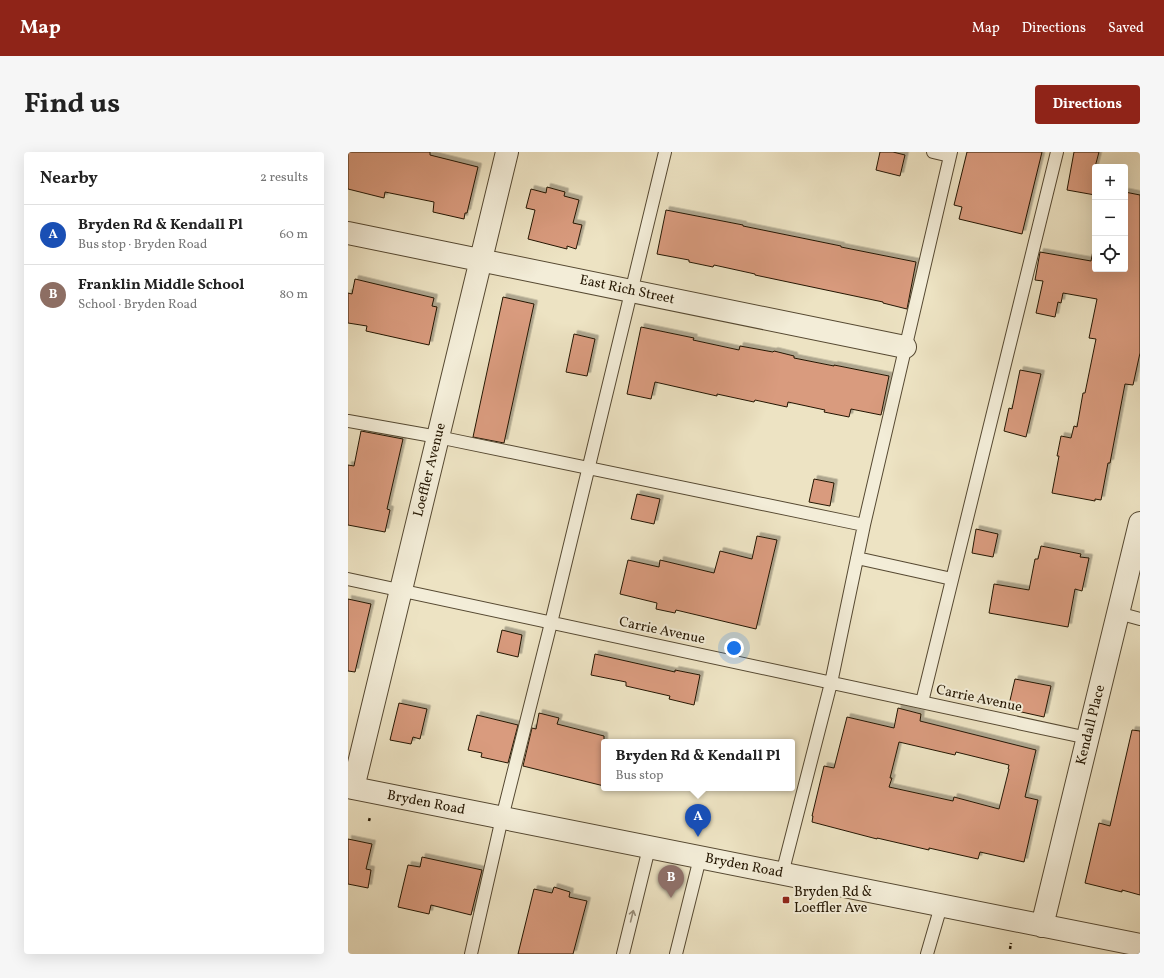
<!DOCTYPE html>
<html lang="en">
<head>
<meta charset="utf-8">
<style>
	:root { --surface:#fff; --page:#f6f6f6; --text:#222; --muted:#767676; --line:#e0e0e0; --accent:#8f2418 }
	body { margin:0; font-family:Vollkorn,serif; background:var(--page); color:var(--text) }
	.controls { position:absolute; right:12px; top:12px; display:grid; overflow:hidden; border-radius:4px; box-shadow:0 4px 16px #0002 }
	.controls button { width:36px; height:36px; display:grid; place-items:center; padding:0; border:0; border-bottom:1px solid var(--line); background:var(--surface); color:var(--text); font:20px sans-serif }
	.you { position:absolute; left:386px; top:496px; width:14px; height:14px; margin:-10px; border:3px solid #fff; border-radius:50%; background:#1a73e8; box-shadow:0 0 0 6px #1a73e833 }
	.badge { display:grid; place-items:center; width:26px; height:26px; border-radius:50%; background:var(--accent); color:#fff; font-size:13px; font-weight:700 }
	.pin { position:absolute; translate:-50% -33px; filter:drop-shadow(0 1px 2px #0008) }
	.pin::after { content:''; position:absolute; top:21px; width:14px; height:12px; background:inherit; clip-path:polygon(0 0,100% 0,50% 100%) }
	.popup { position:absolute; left:253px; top:587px; width:194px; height:52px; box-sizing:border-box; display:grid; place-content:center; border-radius:4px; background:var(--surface); filter:drop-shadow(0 1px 3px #0005); font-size:13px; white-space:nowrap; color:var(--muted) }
	.popup b { font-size:15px; color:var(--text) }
	.popup::after { content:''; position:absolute; left:50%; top:100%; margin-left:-8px; border:8px solid transparent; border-top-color:var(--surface) }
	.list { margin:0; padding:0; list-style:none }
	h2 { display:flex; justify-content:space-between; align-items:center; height:52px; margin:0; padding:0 16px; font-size:17px }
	h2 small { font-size:13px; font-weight:400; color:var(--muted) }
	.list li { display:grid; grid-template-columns:26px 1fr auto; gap:12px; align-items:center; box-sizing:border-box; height:60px; padding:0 16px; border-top:1px solid var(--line) }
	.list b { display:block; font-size:15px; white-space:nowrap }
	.list p { margin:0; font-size:13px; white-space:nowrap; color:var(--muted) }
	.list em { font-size:13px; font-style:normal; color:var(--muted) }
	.icon { flex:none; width:22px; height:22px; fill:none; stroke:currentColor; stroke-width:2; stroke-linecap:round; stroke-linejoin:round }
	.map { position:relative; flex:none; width:792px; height:802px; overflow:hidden; border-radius:4px }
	header { display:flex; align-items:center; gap:24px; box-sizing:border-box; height:56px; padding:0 20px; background:var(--accent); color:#fff }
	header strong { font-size:19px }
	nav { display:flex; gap:22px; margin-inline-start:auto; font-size:14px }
	.intro { display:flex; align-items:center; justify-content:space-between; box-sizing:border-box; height:96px; padding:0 24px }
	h1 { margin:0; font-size:28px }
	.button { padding:10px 18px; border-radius:4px; background:var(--accent); color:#fff; font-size:14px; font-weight:700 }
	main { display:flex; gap:24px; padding:0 24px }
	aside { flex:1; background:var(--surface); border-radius:4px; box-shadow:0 4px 16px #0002 }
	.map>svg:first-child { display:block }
	.building { fill:#d99b7e; stroke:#241602; fill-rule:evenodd; filter:url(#shadow) }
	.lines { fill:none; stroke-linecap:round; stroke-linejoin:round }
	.lane-casing { stroke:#564932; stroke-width:14 }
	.street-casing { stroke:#564932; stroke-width:24 }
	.path { stroke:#241602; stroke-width:2.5; stroke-dasharray:3 2; stroke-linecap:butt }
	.lane { stroke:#f3edd8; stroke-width:12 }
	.street { stroke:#f3edd8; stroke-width:22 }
	.oneway { stroke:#968c78 }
	.poi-dot { fill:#8f2418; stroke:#f3edd8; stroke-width:1.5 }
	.labels { text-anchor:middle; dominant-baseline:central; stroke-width:4; stroke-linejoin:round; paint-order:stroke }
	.street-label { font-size:14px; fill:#241602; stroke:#f3edd8 }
	.poi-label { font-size:14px; fill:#241602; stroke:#f3edd8; text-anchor:start }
</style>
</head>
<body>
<header>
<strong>Map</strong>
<nav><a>Map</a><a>Directions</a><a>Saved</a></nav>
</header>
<div class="intro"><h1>Find us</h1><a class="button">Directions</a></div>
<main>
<aside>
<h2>Nearby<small>2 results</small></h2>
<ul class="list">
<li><span class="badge" style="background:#1a4fb4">A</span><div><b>Bryden Rd &amp; Kendall Pl</b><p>Bus stop · Bryden Road</p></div><em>60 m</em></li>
<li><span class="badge" style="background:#8d6e63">B</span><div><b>Franklin Middle School</b><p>School · Bryden Road</p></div><em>80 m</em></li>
</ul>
</aside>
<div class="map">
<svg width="792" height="802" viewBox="0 0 792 802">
	<defs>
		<filter id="shadow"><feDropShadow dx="3.5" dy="-3.5" stdDeviation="0" flood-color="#0004"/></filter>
	</defs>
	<rect width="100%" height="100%" fill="#ede3c3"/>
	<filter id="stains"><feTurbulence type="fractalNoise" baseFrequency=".005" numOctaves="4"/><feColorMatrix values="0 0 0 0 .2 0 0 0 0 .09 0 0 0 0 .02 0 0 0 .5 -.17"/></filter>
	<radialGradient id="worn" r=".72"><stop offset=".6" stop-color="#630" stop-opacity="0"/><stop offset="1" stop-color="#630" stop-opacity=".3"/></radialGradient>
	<path class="building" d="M 0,0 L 82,0 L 82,3 L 130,15 L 119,61 L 117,61 L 116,67 L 85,60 L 86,50 L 37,40 L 36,46 L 0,37 Z
		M 532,0 L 545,0 L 557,3 L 552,24 L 528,18 Z
		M 619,0 L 694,0 L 674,82 L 611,67 L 614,55 L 606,53 Z
		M 726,0 L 751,0 L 747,15 L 747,43 L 719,38 Z
		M 199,35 L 217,40 L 216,44 L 231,48 L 225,71 L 234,73 L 228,97 L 219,94 L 219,97 L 180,87 L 187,58 L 178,56 L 183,37 L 198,41 Z
		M 777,40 L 792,43 L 792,201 L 785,233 L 777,232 L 762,311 L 760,311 L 753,348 L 747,347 L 747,349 L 704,341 L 711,304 L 709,304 L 713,284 L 723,286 L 726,274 L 729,275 L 735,241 L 737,241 L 748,187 L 741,186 L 749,147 L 715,141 L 713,151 L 710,150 L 707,165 L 688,161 L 695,129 L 687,128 L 692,100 L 743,109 L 747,88 L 747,117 L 777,117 Z
		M 318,58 L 395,73 L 395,74 L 493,94 L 493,95 L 568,110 L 559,157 L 535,151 L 535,150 L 407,123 L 407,122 L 366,113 L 365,115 L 341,110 L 341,108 L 309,102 Z
		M 7,127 L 86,146 L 84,154 L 89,155 L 81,193 L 18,179 L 19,174 L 0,171 L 0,141 L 4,142 Z
		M 155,145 L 186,152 L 156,291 L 125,285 Z
		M 293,175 L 346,186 L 345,188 L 391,198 L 392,194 L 425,200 L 426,199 L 446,204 L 446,206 L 486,214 L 486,213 L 541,224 L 533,263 L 503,257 L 501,265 L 476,260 L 477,258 L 440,250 L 439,255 L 407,248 L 406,250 L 369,242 L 369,244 L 307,230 L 303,247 L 279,242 Z
		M 226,182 L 247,187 L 239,224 L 218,220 Z
		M 672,218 L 693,222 L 678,285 L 656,279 L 661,256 L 664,257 Z
		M 13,279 L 55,287 L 39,357 L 42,358 L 37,380 L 0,373 L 0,313 L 6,314 Z
		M 466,327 L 486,331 L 482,354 L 461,350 Z
		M 289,342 L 312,347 L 306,372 L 283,367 Z
		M 628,377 L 650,382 L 645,405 L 624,401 Z
		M 409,384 L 429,388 L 408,477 L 328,458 L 327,461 L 308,457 L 309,451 L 272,442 L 280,408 L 311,415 L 312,408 L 366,421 L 372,399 L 404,407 Z
		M 693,394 L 733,402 L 732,405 L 741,406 L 734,439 L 727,437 L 720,475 L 641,461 L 646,432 L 681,438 L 687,407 L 690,407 Z
		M 0,447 L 23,452 L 7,520 L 0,519 Z
		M 154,478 L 174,483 L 170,505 L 149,500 Z
		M 247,502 L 327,520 L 327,518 L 352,523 L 346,553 L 321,547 L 322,544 L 278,534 L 278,530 L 243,523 Z
		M 667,527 L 703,534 L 696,565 L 660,557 Z
		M 51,551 L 79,557 L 72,587 L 65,585 L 63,592 L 42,588 Z
		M 550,556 L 573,562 L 572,569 L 688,598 L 677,645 L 690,648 L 676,710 L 632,700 L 630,707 L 581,696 L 581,698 L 529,686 L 529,687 L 464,670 L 465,664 L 464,664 L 476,614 L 486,616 L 499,565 L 546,576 ZM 551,590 L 607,603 L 608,600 L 661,613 L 660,617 L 661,617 L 651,657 L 606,645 L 605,649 L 541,635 L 544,626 L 542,626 Z
		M 191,561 L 211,566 L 209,572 L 256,584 L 256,634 L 175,614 L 184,576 L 188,577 Z
		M 129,563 L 170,573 L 160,611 L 133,605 L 134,601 L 120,598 Z
		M 784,578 L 792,579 L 792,743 L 774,738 L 774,740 L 737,731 L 751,671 L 762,674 Z
		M 0,687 L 24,692 L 18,717 L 23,718 L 20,736 L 0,732 Z
		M 74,705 L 134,718 L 123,763 L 83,753 L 81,762 L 50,755 L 60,713 L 72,715 Z
		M 206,735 L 222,740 L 221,745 L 239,749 L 225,802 L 170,802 L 186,737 L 204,741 Z"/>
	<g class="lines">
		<g class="lane-casing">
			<path id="lane" d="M 585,0 L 602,4
				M 0,269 L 90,285 L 516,373
				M 509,406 L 604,427
				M 0,427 L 740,586
				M 770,461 L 792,467
				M 574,550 L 709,0
				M 434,722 L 483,531 L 516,373 L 603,0
				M 123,802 L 154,666 L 203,471 L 317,0
				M 275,802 L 301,696
				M 328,802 L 352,706
				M 579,802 L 593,754"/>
		</g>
		<g class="street-casing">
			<path id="street" d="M 0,81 L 557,195
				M 0,635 L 792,793
				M 5,636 L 159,0
				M 694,774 L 792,371"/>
		</g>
		<path class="path" d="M 21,669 L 22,665
			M 662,797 L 663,791"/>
		<use href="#lane" class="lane"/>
		<use href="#street" class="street"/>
	</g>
	<defs><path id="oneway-shaft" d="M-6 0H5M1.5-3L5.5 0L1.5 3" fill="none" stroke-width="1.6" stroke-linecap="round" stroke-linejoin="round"/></defs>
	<use class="oneway" href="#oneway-shaft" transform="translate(284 764) rotate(-76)"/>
	<rect class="poi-dot" x="434" y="744" width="8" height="8" rx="2"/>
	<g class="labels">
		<g class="street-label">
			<text transform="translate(279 138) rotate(12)">East Rich Street</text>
			<text transform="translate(82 318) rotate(-76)">Loeffler Avenue</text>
			<text transform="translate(314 479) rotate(12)">Carrie Avenue</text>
			<text transform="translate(631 547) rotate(12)">Carrie Avenue</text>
			<text transform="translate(743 573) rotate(-76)">Kendall Place</text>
			<text transform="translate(78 651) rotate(11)">Bryden Road</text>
			<text transform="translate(396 714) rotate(11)">Bryden Road</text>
		</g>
		<g class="poi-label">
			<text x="446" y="740">Bryden Rd &amp;<tspan x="446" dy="16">Loeffler Ave</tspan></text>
		</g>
	</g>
	<rect width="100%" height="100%" filter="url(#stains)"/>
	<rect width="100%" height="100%" fill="url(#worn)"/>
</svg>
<div class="controls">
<button>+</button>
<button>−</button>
<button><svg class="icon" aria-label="locate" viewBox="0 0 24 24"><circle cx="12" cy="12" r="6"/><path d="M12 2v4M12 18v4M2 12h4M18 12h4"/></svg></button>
</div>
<div class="you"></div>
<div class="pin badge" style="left:350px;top:685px;background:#1a4fb4">A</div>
<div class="popup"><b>Bryden Rd &amp; Kendall Pl</b>Bus stop</div>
<div class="pin badge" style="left:323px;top:746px;background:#8d6e63">B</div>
</div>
</main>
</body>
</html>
